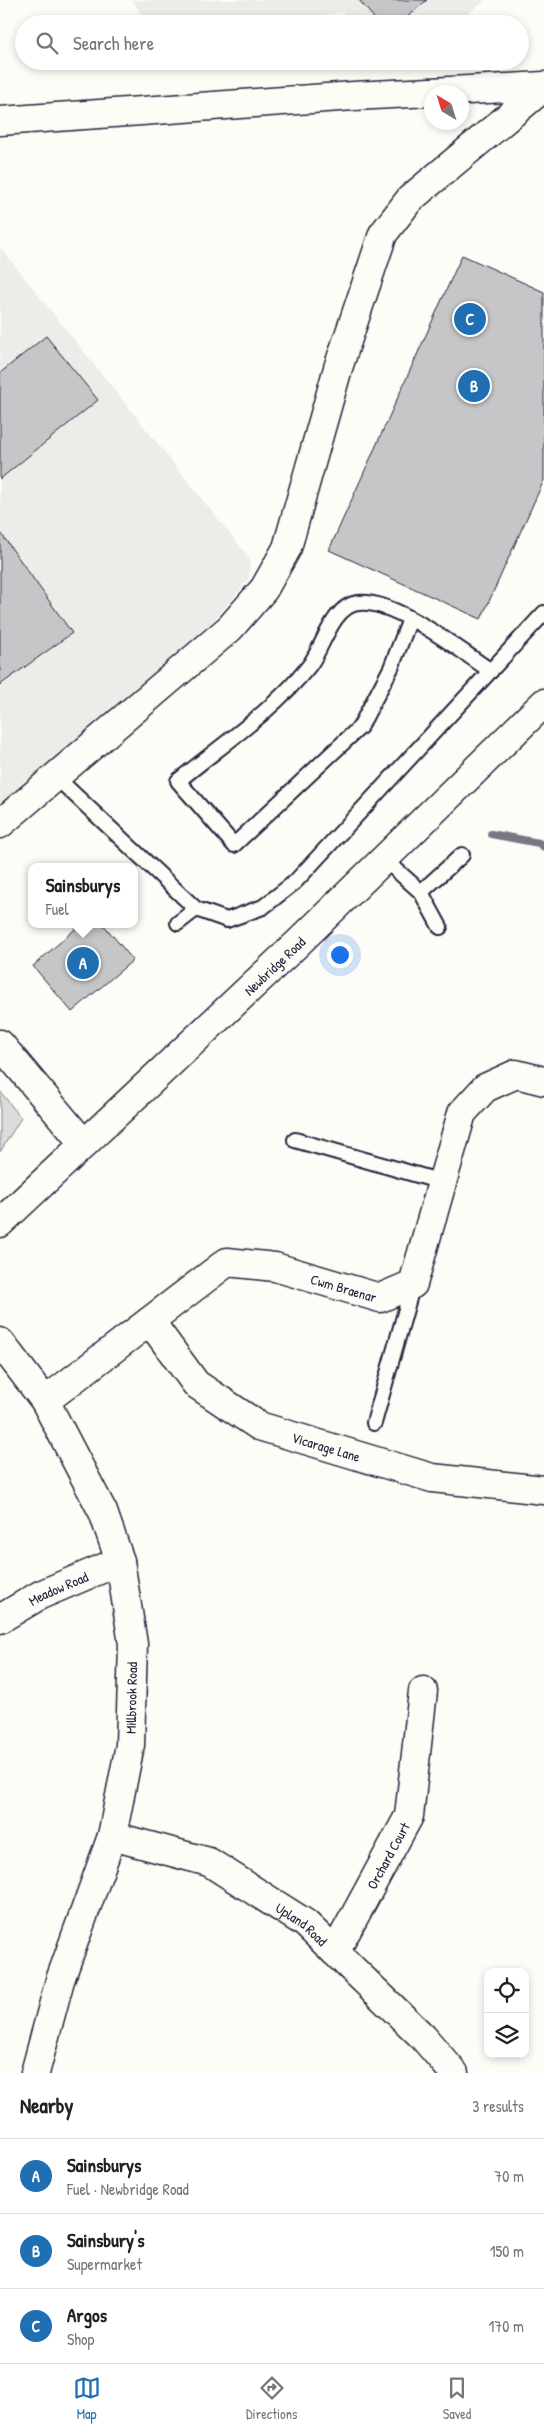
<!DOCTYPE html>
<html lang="en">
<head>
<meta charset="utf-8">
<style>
	:root { --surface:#fff; --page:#f6f6f6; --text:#222; --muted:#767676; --line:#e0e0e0; --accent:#1f6fb2 }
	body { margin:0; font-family:"Patrick Hand",sans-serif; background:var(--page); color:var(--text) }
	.controls { position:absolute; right:15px; bottom:15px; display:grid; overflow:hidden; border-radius:10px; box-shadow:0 2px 8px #0003 }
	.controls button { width:45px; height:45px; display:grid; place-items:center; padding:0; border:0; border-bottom:1px solid var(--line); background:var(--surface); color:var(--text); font:25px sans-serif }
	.compass { position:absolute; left:424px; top:85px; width:45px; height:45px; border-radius:50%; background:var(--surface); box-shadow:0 2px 8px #0003; rotate:322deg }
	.you { position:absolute; left:339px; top:954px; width:18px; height:18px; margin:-12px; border:4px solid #fff; border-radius:50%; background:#1a73e8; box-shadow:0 0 0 8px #1a73e833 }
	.badge { display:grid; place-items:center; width:32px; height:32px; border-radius:50%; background:var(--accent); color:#fff; font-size:16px; font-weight:700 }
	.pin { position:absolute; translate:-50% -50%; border:2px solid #fff; box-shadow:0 1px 5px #0006 }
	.popup { position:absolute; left:28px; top:863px; width:110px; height:65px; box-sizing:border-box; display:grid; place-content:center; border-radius:10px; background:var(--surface); filter:drop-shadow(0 1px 4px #0005); font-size:16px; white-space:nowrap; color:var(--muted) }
	.popup b { font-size:19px; color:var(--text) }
	.popup::after { content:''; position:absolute; left:50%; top:100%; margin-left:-10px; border:10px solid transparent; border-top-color:var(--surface) }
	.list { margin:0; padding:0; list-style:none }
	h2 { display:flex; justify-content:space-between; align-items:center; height:65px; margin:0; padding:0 20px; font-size:21px }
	h2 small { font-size:16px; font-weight:400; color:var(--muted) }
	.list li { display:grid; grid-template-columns:32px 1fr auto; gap:15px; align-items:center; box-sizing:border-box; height:75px; padding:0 20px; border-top:1px solid var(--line) }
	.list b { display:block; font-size:19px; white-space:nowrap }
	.list p { margin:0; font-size:16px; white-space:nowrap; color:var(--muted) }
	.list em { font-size:16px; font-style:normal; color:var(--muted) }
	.icon { flex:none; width:28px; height:28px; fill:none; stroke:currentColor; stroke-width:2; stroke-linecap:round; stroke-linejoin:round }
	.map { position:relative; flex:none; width:544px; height:2073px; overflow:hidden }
	.search { position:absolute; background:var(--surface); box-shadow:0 2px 8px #0003; left:15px; right:15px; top:15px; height:55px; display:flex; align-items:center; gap:12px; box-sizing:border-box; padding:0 18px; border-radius:28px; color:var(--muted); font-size:19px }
	.sheet { height:290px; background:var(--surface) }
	nav { display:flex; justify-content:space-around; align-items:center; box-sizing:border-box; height:70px; border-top:1px solid var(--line); background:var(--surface); font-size:14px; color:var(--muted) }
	nav a { display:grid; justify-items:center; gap:2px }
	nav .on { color:var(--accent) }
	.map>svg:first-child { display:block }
	.built { fill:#ecece9 }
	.green { fill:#dddcdb; stroke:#807f8b }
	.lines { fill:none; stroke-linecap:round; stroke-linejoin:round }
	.stream { stroke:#787885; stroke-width:8 }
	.building { fill:#c6c6c8; stroke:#22223b }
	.lane-casing { stroke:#22223b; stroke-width:18 }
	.street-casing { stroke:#22223b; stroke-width:31 }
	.secondary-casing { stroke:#22223b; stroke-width:31 }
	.primary-casing { stroke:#22223b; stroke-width:31 }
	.lane { stroke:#fdfcf7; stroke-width:14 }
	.street { stroke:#fdfcf7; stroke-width:28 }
	.secondary { stroke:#fdfcf7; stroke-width:28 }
	.primary { stroke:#fdfcf7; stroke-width:28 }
	.labels { text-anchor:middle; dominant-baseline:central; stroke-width:4; stroke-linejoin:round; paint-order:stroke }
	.street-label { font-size:14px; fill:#22223b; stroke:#fdfcf7 }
</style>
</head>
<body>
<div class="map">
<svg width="544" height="2073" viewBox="0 0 544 2073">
	<rect width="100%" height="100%" fill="#fdfcf7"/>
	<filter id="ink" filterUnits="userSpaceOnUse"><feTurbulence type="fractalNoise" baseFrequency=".02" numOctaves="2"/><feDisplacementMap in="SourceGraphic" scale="10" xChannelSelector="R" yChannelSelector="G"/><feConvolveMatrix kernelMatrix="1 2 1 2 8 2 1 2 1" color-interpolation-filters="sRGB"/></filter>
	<g filter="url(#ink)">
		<path class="built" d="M 132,0 L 485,0 L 456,24 L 352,24 L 342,12 L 275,24 L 147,24 Z
			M 0,247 L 250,559 L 249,579 L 216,618 L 149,680 L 0,805 Z"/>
		<path class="green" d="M 0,1091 L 21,1118 L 0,1152 Z"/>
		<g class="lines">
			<path class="stream" d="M 491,834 L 539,843 L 544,847"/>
		</g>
		<path class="building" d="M 359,0 L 427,0 L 399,24 L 379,24 Z
			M 462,255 L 544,292 L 544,480 L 481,619 L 329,550 Z
			M 46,336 L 98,400 L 0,479 L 0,373 Z
			M 0,532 L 72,633 L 0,685 Z
			M 81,924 L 103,924 L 133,960 L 72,1012 L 33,966 Z"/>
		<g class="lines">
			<g class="lane-casing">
				<path id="lane" d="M 410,619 L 391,668 L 360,727 L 234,845 L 178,781 C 223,744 273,711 309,666 C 323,648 332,606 358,603 C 394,598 462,652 491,671
					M 57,778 L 196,909 L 227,920 L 263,907 L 295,882 L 544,613
					M 384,859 L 421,892 L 440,927
					M 421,892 L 462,855
					M 178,923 L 196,909
					M 295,1140 L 442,1182
					M 374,1423 L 413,1284"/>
			</g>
			<g class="street-casing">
				<g id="street">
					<path d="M 0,824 L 230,628 L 264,589 L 287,548 L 338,368 L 383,234 L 410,199 L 544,87"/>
					<path d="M 0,1044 L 84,1144"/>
					<path id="s1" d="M 150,1321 L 196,1384 L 259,1426 L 432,1478 L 544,1490"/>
					<path d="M 0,1342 L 45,1401 L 103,1512 L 120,1561 L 133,1644 L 130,1745 L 112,1836 L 60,1980 L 35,2073"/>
					<path id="s2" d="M 45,1401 L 227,1262 L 275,1267 L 380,1298 L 413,1284 L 462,1113 L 485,1088 L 516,1074 L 544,1081"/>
					<path id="s3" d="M 0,1619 L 40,1595 L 120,1561"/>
					<path id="s4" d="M 112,1836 L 209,1862 L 305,1923 L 423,2037 L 454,2073"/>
					<path id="s5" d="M 335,1952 L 409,1816 L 423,1691"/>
				</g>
			</g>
			<g class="secondary-casing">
				<g id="secondary">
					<path id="s6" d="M 0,1223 L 298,943 L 544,703"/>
				</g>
			</g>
			<g class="primary-casing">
				<path id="primary" d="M 0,121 L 354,96 L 544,86"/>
			</g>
			<use href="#lane" class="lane"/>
			<use href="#street" class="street"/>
			<use href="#secondary" class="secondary"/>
			<use href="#primary" class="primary"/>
		</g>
	</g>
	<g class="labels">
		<g class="street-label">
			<text stroke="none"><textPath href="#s6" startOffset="376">Newbridge Road</textPath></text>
			<text stroke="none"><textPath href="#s2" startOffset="349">Cwm Braenar</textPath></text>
			<text stroke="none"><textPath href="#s1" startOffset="224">Vicarage Lane</textPath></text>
			<text stroke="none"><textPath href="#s3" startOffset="66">Meadow Road</textPath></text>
			<text transform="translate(131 1698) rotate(-89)">Millbrook Road</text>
			<text stroke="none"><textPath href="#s5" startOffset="110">Orchard Court</textPath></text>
			<text stroke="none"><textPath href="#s4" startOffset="212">Upland Road</textPath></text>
		</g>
	</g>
</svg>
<div class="controls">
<button><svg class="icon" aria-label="locate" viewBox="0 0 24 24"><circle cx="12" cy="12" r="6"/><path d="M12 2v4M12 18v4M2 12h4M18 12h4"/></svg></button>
<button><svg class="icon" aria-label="layers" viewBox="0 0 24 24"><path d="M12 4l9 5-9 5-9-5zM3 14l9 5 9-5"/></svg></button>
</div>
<svg class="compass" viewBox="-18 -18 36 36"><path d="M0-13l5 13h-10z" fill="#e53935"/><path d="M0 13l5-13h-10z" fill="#767676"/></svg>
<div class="you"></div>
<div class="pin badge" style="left:83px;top:963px">A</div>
<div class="popup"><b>Sainsburys</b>Fuel</div>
<div class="pin badge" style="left:474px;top:386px">B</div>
<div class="pin badge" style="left:470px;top:319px">C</div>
<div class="search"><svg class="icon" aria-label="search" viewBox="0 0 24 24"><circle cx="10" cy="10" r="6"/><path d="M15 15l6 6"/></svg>Search here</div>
</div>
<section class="sheet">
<h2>Nearby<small>3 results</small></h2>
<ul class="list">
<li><span class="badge">A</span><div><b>Sainsburys</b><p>Fuel · Newbridge Road</p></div><em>70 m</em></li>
<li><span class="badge">B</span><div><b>Sainsbury's</b><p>Supermarket</p></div><em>150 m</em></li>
<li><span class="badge">C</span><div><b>Argos</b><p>Shop</p></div><em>170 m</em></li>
</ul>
</section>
<nav>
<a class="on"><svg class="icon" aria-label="map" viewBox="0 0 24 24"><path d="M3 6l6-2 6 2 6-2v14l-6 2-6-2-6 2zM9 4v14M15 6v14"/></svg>Map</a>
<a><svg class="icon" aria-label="directions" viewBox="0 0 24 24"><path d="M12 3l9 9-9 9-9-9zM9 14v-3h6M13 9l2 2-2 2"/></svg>Directions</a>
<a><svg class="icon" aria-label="saved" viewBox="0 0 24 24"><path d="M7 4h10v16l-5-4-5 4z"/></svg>Saved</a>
</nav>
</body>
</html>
